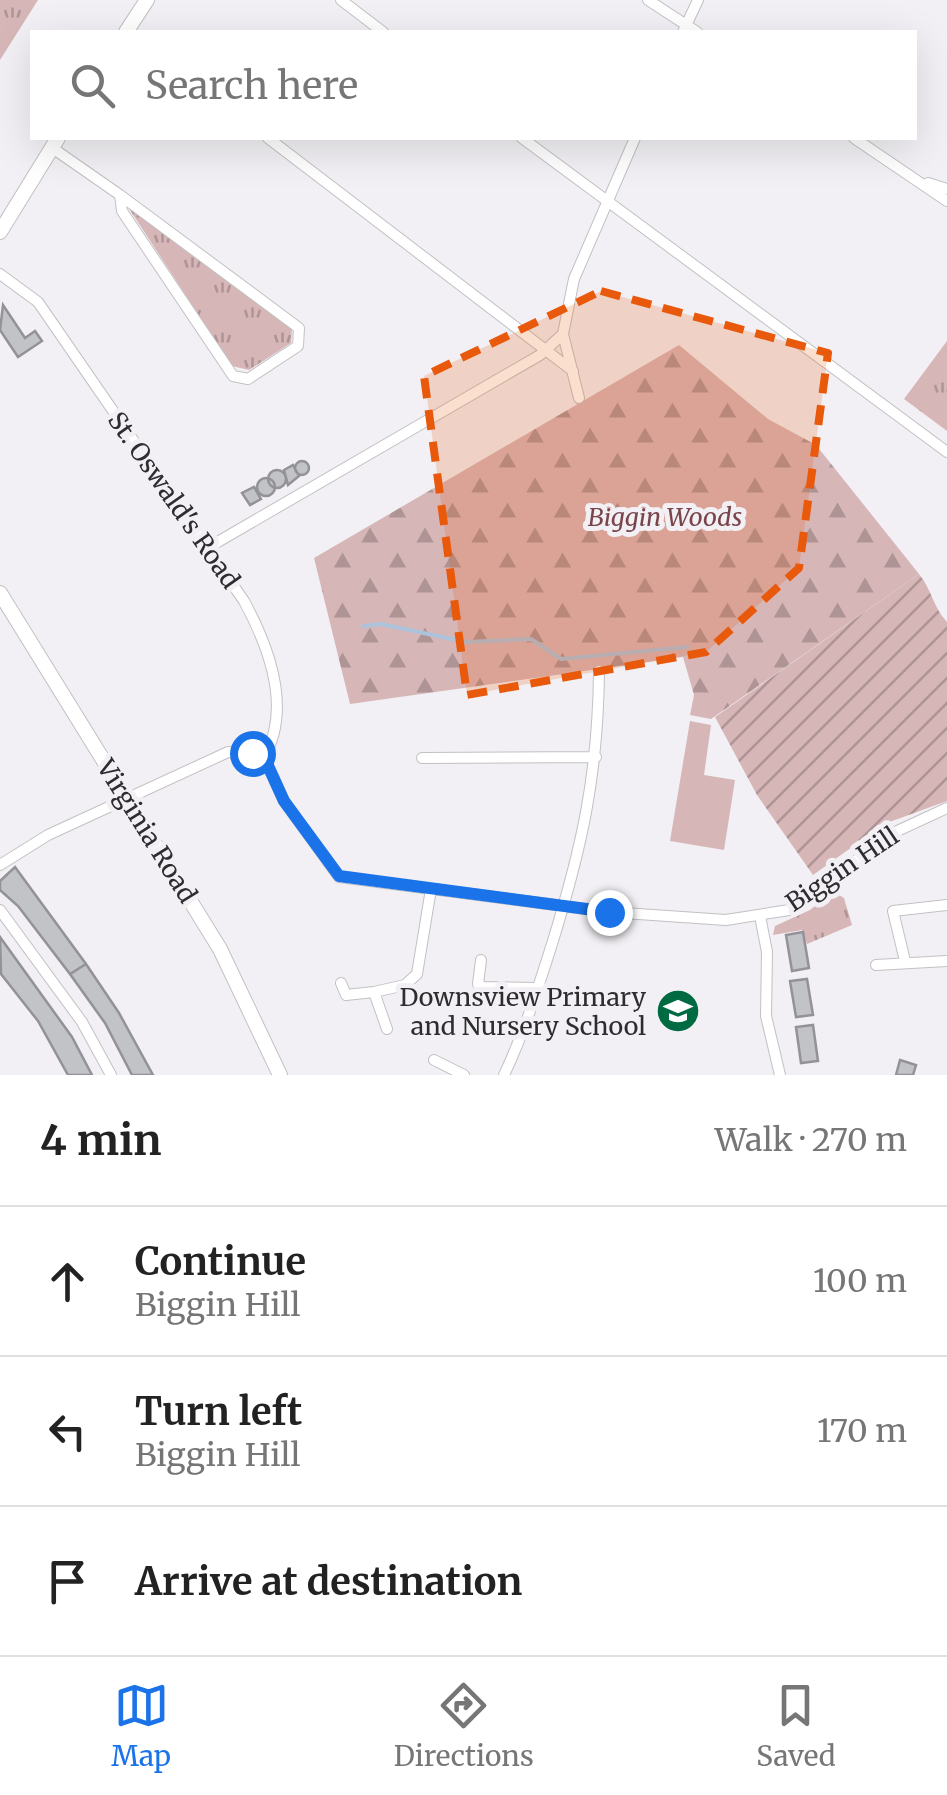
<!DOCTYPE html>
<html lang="en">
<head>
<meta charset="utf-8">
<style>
	:root { --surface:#fff; --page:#f6f6f6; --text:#222; --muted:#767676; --line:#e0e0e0; --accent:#1a73e8 }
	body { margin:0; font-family:Merriweather,serif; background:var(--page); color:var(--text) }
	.stop { position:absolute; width:30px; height:30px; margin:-22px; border:8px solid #1a73e8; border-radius:50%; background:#fff }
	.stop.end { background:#1a73e8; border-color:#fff; box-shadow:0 2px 10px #0008 }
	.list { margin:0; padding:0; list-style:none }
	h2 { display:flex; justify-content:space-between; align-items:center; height:130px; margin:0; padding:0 40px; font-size:42px }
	h2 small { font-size:32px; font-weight:400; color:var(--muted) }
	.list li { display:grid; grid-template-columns:65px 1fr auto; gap:30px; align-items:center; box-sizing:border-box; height:150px; padding:0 40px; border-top:2px solid var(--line) }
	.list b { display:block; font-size:38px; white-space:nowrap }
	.list p { margin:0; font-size:32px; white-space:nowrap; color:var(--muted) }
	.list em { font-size:32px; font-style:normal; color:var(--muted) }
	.icon { flex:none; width:55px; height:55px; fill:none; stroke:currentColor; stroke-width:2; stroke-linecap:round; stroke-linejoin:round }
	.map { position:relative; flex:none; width:947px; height:1075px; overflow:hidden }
	.search { position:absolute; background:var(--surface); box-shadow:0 10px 40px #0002; left:30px; right:30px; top:30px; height:110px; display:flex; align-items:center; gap:25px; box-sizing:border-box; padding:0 35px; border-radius:0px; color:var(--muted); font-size:38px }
	.sheet { height:580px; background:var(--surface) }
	nav { display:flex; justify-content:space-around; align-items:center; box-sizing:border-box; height:140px; border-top:2px solid var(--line); background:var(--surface); font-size:28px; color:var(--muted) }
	nav a { display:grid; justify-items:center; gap:5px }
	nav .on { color:var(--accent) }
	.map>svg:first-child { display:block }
	.grass { fill:url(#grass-tufts) }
	.forest { fill:url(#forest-firs) }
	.garden { fill:url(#garden-furrows) }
	.pitch { fill:#d7b6b8 }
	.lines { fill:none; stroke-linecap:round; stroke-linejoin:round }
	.stream { stroke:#adc3dc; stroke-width:4 }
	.building { fill:#c2c3c7; stroke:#939397; stroke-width:2.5 }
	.street-casing { stroke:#c2c0c3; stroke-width:12 }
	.secondary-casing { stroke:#c2c0c3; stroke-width:16 }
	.street { stroke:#fff; stroke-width:10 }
	.secondary { stroke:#fff; stroke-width:14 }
	.route { stroke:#1a73e8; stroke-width:12 }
	.marked { fill:#e8590c; fill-opacity:0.2; stroke:#e8590c; stroke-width:8; stroke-dasharray:20 12; stroke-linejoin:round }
	.labels { text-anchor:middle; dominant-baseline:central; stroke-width:10; stroke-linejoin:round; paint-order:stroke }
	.street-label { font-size:25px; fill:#2d2c2e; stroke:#f2f0f4 }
	.park-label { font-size:25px; font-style:italic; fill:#79444a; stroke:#f2f0f4 }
	.poi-label { font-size:25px; fill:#2d2c2e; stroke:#f2f0f4; text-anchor:end }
</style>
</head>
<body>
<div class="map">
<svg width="947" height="1075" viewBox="0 0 947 1075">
	<defs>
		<pattern id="grass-tufts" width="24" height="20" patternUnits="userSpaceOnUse" patternTransform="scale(2.5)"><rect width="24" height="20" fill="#d7b6b8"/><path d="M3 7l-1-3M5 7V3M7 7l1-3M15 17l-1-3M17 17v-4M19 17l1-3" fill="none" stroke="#af9496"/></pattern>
		<pattern id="forest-firs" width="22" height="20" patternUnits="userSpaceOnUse" patternTransform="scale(2.5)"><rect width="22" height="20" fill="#d7b6b8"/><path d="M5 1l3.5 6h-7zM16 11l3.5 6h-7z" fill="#af9496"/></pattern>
		<pattern id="garden-furrows" width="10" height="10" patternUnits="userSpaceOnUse" patternTransform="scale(2.5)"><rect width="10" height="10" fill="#d7b6b8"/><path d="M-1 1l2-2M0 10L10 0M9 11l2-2" fill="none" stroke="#af9496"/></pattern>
	</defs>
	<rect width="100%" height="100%" fill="#f2f0f4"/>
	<path class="grass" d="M 0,0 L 38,0 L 0,60 Z
		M 128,207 L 292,328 L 291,343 L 249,370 L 232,366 Z
		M 947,341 L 947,431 L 904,399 Z
		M 833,891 L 844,898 L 852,925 L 807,944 L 802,930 L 773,935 L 775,926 L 810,910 Z"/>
	<path class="forest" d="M 679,345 L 768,419 L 816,445 L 919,574 L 711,719 L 690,715 L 694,695 L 683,657 L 350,704 L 314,558 Z"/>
	<path class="garden" d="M 919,574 C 932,590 933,607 947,622 L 947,801 L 884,824 L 813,875 L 757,795 L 715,717 Z"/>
	<path class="pitch" d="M 690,721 L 711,725 L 704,775 L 735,780 L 724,850 L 670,841 Z"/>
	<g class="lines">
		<path class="stream" d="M 363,626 L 381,624 L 466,642 L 531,639 L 561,659 L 687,647"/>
	</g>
	<path class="building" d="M 3,305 L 25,338 L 35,331 L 42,341 L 18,357 L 0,330 Z
		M295 468a7 7 0 1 1 14 0a7 7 0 1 1-14 0Z
		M 293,465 L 299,476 L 288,485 L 284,470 Z
		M268 479a9 9 0 1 1 18 0a9 9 0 1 1-18 0Z
		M257 487a9 9 0 1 1 18 0a9 9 0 1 1-18 0Z
		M 254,487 L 261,499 L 250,505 L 242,493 Z
		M 15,867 L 86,964 L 70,974 L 18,906 L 0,890 L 0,881 Z
		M 803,932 L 809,968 L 792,971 L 786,935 Z
		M 0,937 L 72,1037 L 92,1075 L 68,1075 L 38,1021 L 1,974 Z
		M 86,964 L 119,1013 L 153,1075 L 132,1075 L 105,1023 L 70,974 Z
		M 807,979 L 813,1015 L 796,1017 L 790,981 Z
		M 813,1025 L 818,1061 L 801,1063 L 796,1027 Z
		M 900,1060 L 916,1065 L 913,1075 L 896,1075 Z"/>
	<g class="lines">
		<g class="street-casing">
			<path id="street" d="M 341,0 L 383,32
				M 648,0 L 697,32
				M 683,32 L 698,0
				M 268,138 L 573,371
				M 522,138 L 947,452
				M 854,138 L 947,201
				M 51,147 L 120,195 L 122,211 L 233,376 L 248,379 L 298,346 L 299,328 L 120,195
				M 928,183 L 947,189
				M 0,274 L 38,302 L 244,601 C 269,647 292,709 264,757
				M 579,398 L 563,334 L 574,279 L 635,138
				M 209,547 L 540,355 L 563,334
				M 264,757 L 284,801 L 339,877 L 609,912 L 726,920 L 789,910 L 893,833 L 947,808
				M 422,758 L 596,757
				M 0,865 L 48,835 L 228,752 L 264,757
				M 0,910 L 82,1022 L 111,1075
				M 760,916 L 767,952 L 766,1016 L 780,1075
				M 481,960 L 478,984 L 483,987 L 538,988
				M 905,961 L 893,911 L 947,905
				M 876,965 L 947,961
				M 341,983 L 346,995 L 374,992
				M 387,1029 L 374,992 L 405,985 L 417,974 L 431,889
				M 434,1060 L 464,1075
				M 504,1075 C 524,1033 538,988 552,944 C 582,847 598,775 599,671"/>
		</g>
		<g class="secondary-casing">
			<path id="secondary" d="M 126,32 L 147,0
				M 0,232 L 58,138
				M 0,593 L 220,949 L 280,1075"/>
		</g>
		<use href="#street" class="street"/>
		<use href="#secondary" class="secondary"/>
	</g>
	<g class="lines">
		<path class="route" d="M 252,753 L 264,757 L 284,801 L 339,876 L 609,912"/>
	</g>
	<path class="marked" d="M 601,291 L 828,353 L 799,568 L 706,652 L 467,695 L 424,376 Z"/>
	<defs>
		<g id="school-disc" transform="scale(2.25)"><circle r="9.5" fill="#006b42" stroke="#f2f0f4"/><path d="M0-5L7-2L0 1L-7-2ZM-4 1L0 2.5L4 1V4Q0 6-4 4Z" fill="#fff"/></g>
	</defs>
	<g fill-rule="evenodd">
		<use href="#school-disc" x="678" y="1011"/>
	</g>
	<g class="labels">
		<g class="street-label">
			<text transform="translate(174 500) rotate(55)">St. Oswald's Road</text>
			<text transform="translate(147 831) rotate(58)">Virginia Road</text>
			<text transform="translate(842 869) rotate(-34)">Biggin Hill</text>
		</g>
		<g class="park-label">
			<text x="665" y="517">Biggin Woods</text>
		</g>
		<g class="poi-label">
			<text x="646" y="997">Downsview Primary<tspan x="646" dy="29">and Nursery School</tspan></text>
		</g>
	</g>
</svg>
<div class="stop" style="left:252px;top:753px"></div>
<div class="stop end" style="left:609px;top:912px"></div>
<div class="search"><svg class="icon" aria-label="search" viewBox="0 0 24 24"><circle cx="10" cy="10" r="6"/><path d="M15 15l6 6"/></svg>Search here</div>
</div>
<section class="sheet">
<h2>4 min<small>Walk · 270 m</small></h2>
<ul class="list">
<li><svg class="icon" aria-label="ahead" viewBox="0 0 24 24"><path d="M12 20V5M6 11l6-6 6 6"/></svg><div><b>Continue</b><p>Biggin Hill</p></div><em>100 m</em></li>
<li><svg class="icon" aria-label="left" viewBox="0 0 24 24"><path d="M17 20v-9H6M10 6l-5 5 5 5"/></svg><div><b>Turn left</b><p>Biggin Hill</p></div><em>170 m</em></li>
<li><svg class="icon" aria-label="arrive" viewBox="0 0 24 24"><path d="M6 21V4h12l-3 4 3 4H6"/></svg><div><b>Arrive at destination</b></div></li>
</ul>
</section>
<nav>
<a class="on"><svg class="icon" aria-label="map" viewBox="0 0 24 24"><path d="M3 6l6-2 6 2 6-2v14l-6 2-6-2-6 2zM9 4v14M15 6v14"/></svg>Map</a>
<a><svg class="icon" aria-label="directions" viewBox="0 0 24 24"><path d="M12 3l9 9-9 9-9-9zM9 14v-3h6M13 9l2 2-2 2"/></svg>Directions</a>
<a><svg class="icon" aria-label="saved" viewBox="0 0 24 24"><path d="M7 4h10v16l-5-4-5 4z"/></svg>Saved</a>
</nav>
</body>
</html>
